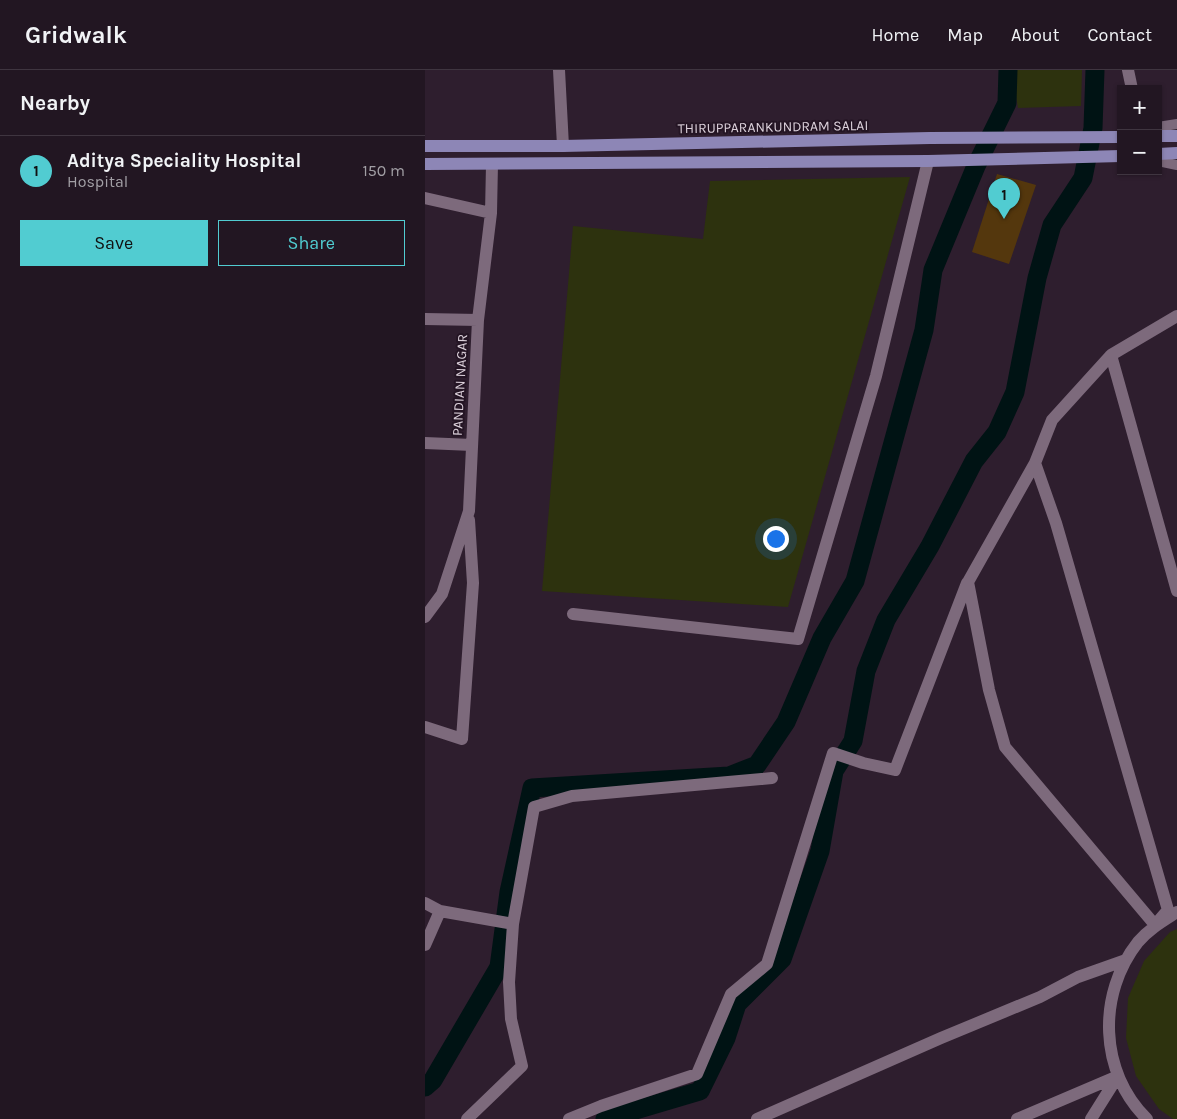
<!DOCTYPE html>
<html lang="en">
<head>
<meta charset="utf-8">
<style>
	:root { --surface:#221622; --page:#2a1f2a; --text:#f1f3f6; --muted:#a29fa5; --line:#3f3540; --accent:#51ccd1 }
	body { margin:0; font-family:Karla,sans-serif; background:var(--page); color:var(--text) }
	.controls { position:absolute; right:15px; top:15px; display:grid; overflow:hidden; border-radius:0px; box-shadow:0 1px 4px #0004 }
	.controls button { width:45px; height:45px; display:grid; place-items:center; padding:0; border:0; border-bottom:1px solid var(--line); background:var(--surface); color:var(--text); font:25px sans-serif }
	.you { position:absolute; left:350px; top:468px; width:18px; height:18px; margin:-12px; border:4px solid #fff; border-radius:50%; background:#1a73e8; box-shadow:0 0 0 8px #1a73e833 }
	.badge { display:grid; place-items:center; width:32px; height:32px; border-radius:50%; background:var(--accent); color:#111; font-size:16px; font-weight:700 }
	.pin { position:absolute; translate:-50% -41px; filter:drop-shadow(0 1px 2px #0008) }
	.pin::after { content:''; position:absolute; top:26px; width:18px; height:15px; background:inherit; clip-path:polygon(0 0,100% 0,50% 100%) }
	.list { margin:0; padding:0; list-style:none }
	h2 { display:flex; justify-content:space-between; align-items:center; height:65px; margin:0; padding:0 20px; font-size:21px }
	h2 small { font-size:16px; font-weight:400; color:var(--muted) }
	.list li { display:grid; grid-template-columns:32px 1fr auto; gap:15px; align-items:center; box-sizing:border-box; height:70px; padding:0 20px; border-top:1px solid var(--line) }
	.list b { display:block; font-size:19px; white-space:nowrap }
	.list p { margin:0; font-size:16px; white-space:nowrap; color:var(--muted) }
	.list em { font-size:16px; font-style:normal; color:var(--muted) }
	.actions { display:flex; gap:10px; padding:15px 20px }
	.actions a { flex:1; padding:11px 0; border:1px solid var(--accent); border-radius:0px; text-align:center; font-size:18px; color:var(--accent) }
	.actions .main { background:var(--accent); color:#111 }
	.map { position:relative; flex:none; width:752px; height:1049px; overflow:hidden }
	header { display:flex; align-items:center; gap:30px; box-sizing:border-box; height:70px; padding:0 25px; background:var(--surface); border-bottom:1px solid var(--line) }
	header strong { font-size:24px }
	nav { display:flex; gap:28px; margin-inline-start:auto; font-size:18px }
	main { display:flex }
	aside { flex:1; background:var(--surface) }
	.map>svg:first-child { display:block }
	.green { fill:#2d320e }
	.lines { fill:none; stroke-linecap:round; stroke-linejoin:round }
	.canal { stroke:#001314; stroke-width:19 }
	.building { fill:#54370d }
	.lane { stroke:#7d6a7c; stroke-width:10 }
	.street { stroke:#7d6a7c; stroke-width:12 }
	.primary { stroke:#8d86b6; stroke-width:12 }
	.labels { text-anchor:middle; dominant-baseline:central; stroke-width:4; stroke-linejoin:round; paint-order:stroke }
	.street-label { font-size:14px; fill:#dcd1db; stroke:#241524 }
</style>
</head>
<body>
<header>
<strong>Gridwalk</strong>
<nav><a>Home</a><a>Map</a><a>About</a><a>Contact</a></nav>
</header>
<main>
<aside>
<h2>Nearby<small></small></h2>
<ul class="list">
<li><span class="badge">1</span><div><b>Aditya Speciality Hospital</b><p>Hospital</p></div><em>150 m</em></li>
</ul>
<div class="actions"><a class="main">Save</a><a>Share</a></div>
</aside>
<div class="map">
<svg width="752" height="1049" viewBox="0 0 752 1049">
	<rect width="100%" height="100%" fill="#2e1e2e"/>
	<path class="green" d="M 591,0 L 657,0 L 656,36 L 593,38 L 590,21 Z
		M 485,107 L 363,537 L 117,521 L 148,156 L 278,169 L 285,111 Z
		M 752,859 L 752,1049 L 748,1049 L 734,1039 L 711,1006 L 701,968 L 703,928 L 719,891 L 745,862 Z"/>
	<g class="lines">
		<path class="canal" d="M 0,1017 L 8,1010 L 74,897 L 84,822 L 107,718 L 304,706 L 332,695 L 361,652 L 397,568 L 430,511 L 499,260 L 508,200 L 551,96 L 582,33 L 583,0
			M 180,1049 L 275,1021 L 301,968 L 312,934 L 357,889 L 395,781 L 409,701 L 428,671 L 441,601 L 461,550 L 505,476 L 549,391 L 572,362 L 590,322 L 612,208 L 627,155 L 658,108 L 668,58 L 670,0"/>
	</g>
	<path class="building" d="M 572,104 L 611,115 L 584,194 L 547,182 Z"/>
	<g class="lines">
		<path class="lane" d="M 733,57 L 752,54
			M 733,91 L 752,95"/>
		<path class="street" d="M 134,0 L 138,76
			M 703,0 L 707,19
			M 0,128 L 66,143
			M 752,246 L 686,285 L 752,521
			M 0,249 L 53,250
			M 0,373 L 47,375
			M 610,393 L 631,453 L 743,840 L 730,855 L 580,677 L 564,620 L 543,512 L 610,393 L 627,350 L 686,285
			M 148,544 L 373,569 L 451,306 L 503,91
			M 0,547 L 17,524 L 44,441 L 53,250 L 66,143 L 67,94
			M 0,657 L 37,669 L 48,513 L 44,450
			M 0,833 L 15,841 L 0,875
			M 15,841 L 88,854 L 109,737 L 147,726 L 347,708
			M 42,1049 L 97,996 L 86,949 L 84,912 L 88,854
			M 144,1049 L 176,1036 L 272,1004 L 306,924 L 342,894 L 408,683 L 438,693 L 470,700 L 542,513
			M 332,1049 L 516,968 L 615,927 L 653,907 L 701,890
			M 592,1049 L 693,1006 L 666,1049
			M 722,1049 C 674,1002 672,924 713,872 C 724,859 738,851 752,842"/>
		<path class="primary" d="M 733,66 L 752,66
			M 0,76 L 138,76 L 505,68 L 696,67
			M 733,84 L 752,83
			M 0,94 L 503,91 L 696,86"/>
	</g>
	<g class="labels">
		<g class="street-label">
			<text transform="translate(348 57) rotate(-1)">THIRUPPARANKUNDRAM SALAI</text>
			<text transform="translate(35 315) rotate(-87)">PANDIAN NAGAR</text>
		</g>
	</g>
</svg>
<div class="controls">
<button>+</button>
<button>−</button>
</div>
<div class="you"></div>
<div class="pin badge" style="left:579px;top:149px">1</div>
</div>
</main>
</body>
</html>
